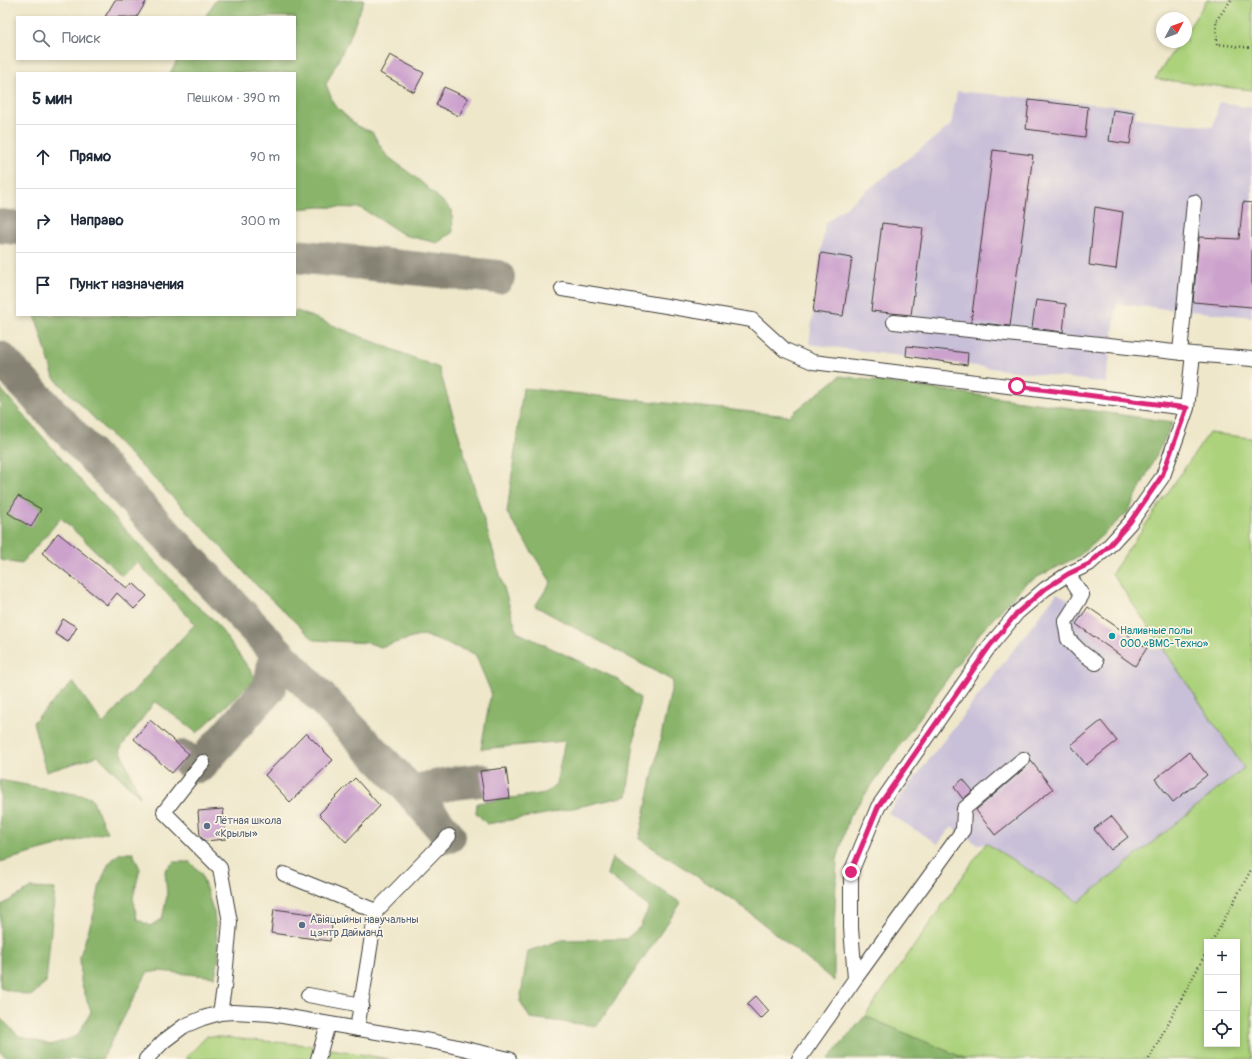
<!DOCTYPE html>
<html lang="ru">
<head>
<meta charset="utf-8">
<style>
	:root { --surface:#fff; --page:#f2f2f3; --text:#1f2937; --muted:#747a83; --line:#e0e1e3 }
	body { margin:0; font-family:Pangolin,sans-serif; background:var(--page); color:var(--text) }
	.controls { position:absolute; right:12px; bottom:12px; display:grid; overflow:hidden; border-radius:0px; box-shadow:0 2px 6px #0003 }
	.controls button { width:36px; height:36px; display:grid; place-items:center; padding:0; border:0; border-bottom:1px solid var(--line); background:var(--surface); color:var(--text); font:20px sans-serif }
	.compass { position:absolute; left:1156px; top:12px; width:36px; height:36px; border-radius:50%; background:var(--surface); box-shadow:0 2px 6px #0003; rotate:49deg }
	.stop { position:absolute; width:12px; height:12px; margin:-9px; border:3px solid #db2777; border-radius:50%; background:#fff }
	.stop.end { background:#db2777; border-color:#fff; box-shadow:0 1px 4px #0008 }
	.list { margin:0; padding:0; list-style:none }
	h2 { display:flex; justify-content:space-between; align-items:center; height:52px; margin:0; padding:0 16px; font-size:17px }
	h2 small { font-size:13px; font-weight:400; color:var(--muted) }
	.list li { display:grid; grid-template-columns:26px 1fr auto; gap:12px; align-items:center; box-sizing:border-box; height:64px; padding:0 16px; border-top:1px solid var(--line) }
	.list b { display:block; font-size:15px; white-space:nowrap }
	.list em { font-size:13px; font-style:normal; color:var(--muted) }
	.icon { flex:none; width:22px; height:22px; fill:none; stroke:currentColor; stroke-width:2; stroke-linecap:round; stroke-linejoin:round }
	.map { position:relative; flex:none; width:1252px; height:1059px; overflow:hidden }
	.search { position:absolute; background:var(--surface); box-shadow:0 2px 6px #0003; left:16px; top:16px; width:280px; height:44px; display:flex; align-items:center; gap:10px; box-sizing:border-box; padding:0 14px; border-radius:0px; color:var(--muted); font-size:15px }
	.panel { position:absolute; background:var(--surface); box-shadow:0 2px 6px #0003; left:16px; top:72px; width:280px; height:244px; border-radius:0px }
	.map>svg:first-child { display:block }
	.industrial { fill:#c8bfd8 }
	.green { fill:#acd27b; stroke:#64774c; fill-rule:evenodd }
	.forest { fill:#89b46b; stroke:#526844 }
	.lines { fill:none; stroke-linecap:round; stroke-linejoin:round }
	.taxiway { stroke:#858273; stroke-width:34 }
	.building { fill:#cca2cd }
	.minor-casing { stroke:#3c3a36; stroke-width:16 }
	.path { stroke:#3c3a36; stroke-width:2.5; stroke-dasharray:1 3; stroke-linecap:butt }
	.minor { stroke:#fff; stroke-width:14 }
	.route { stroke:#db2777; stroke-width:5 }
	.culture-dot { fill:#0f9aa8; stroke:#fcf5e5; stroke-width:1.5 }
	.service-dot { fill:#5c6f8a; stroke:#fcf5e5; stroke-width:1.5 }
	.labels { text-anchor:middle; dominant-baseline:central; stroke-width:3.5; stroke-linejoin:round; paint-order:stroke }
	.culture-label { font-size:11px; fill:#0d838f; stroke:#fcf5e5; text-anchor:start }
	.service-label { font-size:11px; fill:#4e5e75; stroke:#fcf5e5; text-anchor:start }
</style>
</head>
<body>
<div class="map">
<svg width="1252" height="1059" viewBox="0 0 1252 1059">
	<rect width="100%" height="100%" fill="#fcf5e5"/>
	<filter id="ink" filterUnits="userSpaceOnUse"><feTurbulence type="fractalNoise" baseFrequency=".025" numOctaves="2"/><feDisplacementMap in="SourceGraphic" scale="8" xChannelSelector="R" yChannelSelector="G"/><feConvolveMatrix kernelMatrix="1 2 1 2 8 2 1 2 1" color-interpolation-filters="sRGB"/></filter>
	<filter id="wash" filterUnits="userSpaceOnUse"><feTurbulence type="fractalNoise" baseFrequency=".012" numOctaves="4" result="noise"/><feDisplacementMap in="SourceGraphic" scale="16" xChannelSelector="R" yChannelSelector="G"/><feGaussianBlur stdDeviation="0.9" result="paint"/><feColorMatrix in="noise" values="0 0 0 0 0 0 0 0 0 0 0 0 0 0 0 0 0 1.4 0 .05"/><feComposite in="paint" operator="in"/></filter>
	<g filter="url(#wash)">
		<rect width="100%" height="100%" fill="#eee7ca"/>
		<path class="industrial" d="M 957,91 L 1136,108 L 1135,118 L 1213,127 L 1219,102 L 1252,108 L 1252,317 L 1117,304 L 1106,383 L 809,344 L 825,223 L 951,125 Z
			M 1057,593 L 1086,610 L 1088,607 L 1147,648 L 1164,650 L 1244,768 L 1079,902 L 986,843 L 977,844 L 952,826 L 938,844 L 888,813 Z"/>
		<path class="green" d="M 1207,0 L 1252,0 L 1252,90 L 1155,79 L 1179,42 L 1186,42 L 1186,32 Z
			M 1209,433 L 1252,438 L 1252,1059 L 966,1059 L 865,1016 L 986,843 L 1079,902 L 1244,768 L 1112,573 ZM 1207,942 L 1237,942 L 1237,1044 L 1207,1044 Z
			M 207,1036 L 308,1045 L 389,1059 L 185,1059 Z"/>
		<path class="forest" d="M 216,0 L 364,0 L 349,39 L 326,84 L 334,105 L 357,126 L 372,132 L 386,155 L 420,181 L 452,210 L 453,232 L 437,243 L 404,235 L 381,220 L 360,208 L 320,207 L 295,209 L 295,73 L 170,73 L 178,59 L 295,59 L 295,17 L 205,17 Z
			M 295,310 L 439,368 L 517,632 L 619,680 L 640,698 L 627,796 L 546,814 L 487,824 L 476,813 L 477,803 L 546,793 L 556,783 L 565,741 L 481,749 L 491,692 L 475,654 L 423,635 L 380,647 L 369,643 L 314,640 L 253,582 L 213,538 L 54,378 L 35,315 L 295,315 Z
			M 840,376 L 1173,422 L 1128,512 L 1079,556 L 1026,583 L 979,634 L 849,817 L 837,860 L 834,932 L 834,981 L 735,901 L 639,839 L 673,681 L 535,606 L 551,582 L 507,513 L 523,388 L 789,416 Z
			M 0,388 L 89,490 L 190,600 L 214,620 L 256,678 L 197,733 L 155,701 L 120,749 L 140,797 L 98,756 L 46,772 L 33,722 L 73,682 L 103,724 L 195,624 L 137,562 L 122,576 L 61,518 L 21,564 L 0,560 Z
			M 0,780 L 91,797 L 107,832 L 0,862 Z
			M 120,853 L 133,853 L 140,869 L 133,898 L 137,919 L 150,926 L 162,919 L 167,896 L 165,870 L 174,862 L 190,862 L 201,873 L 214,913 L 219,957 L 215,977 L 159,971 L 147,973 L 102,1059 L 9,1059 L 0,1052 L 0,1018 L 19,1036 L 51,1045 L 77,1036 L 91,1012 L 81,982 L 80,956 L 94,913 L 100,884 L 109,863 Z
			M 612,858 L 681,903 L 597,1026 L 530,1018 L 520,1001 L 528,951 L 562,940 L 626,939 L 640,927 L 649,907 L 607,874 Z
			M 31,888 L 55,889 L 46,982 L 31,996 L 0,988 L 0,906 Z
			M 865,1016 L 966,1059 L 828,1059 Z"/>
		<g class="lines">
			<path class="taxiway" d="M 0,226 L 17,228
				M 295,256 L 498,277
				M 0,358 L 276,651 L 409,789 L 449,836
				M 183,757 L 195,766 L 199,766 L 203,762 L 270,687 L 276,651
				M 409,789 L 416,791 L 448,784 L 480,780"/>
		</g>
		<g id="blocks">
			<path class="building" d="M 115,0 L 147,0 L 137,17 L 105,17 Z
				M 390,55 L 424,73 L 414,92 L 380,73 Z
				M 444,87 L 468,98 L 459,116 L 436,105 Z
				M 1029,100 L 1088,107 L 1085,137 L 1026,129 Z
				M 1113,110 L 1134,113 L 1130,144 L 1109,141 Z
				M 993,150 L 1033,155 L 1010,326 L 971,322 Z
				M 1243,202 L 1252,203 L 1252,307 L 1193,302 L 1199,237 L 1239,239 Z
				M 1095,207 L 1123,212 L 1116,269 L 1089,265 Z
				M 882,223 L 923,228 L 911,315 L 871,311 Z
				M 821,253 L 852,258 L 843,316 L 813,312 Z
				M 1036,300 L 1066,304 L 1063,332 L 1032,328 Z
				M 907,346 L 968,353 L 967,365 L 906,356 Z
				M 18,496 L 41,509 L 31,527 L 8,513 Z
				M 58,533 L 127,588 L 133,583 L 147,596 L 134,609 L 117,593 L 107,605 L 42,553 Z
				M 1088,607 L 1147,648 L 1135,666 L 1076,624 Z
				M 63,619 L 77,627 L 68,642 L 55,634 Z
				M 150,720 L 189,754 L 172,773 L 134,739 Z
				M 1101,721 L 1117,741 L 1086,765 L 1071,745 Z
				M 306,733 L 333,760 L 290,802 L 265,775 Z
				M 1189,752 L 1207,775 L 1173,802 L 1155,779 Z
				M 1031,761 L 1053,789 L 995,835 L 976,810 L 1028,765 Z
				M 506,768 L 510,798 L 485,801 L 480,771 Z
				M 355,778 L 380,806 L 346,842 L 319,814 Z
				M 963,779 L 973,791 L 963,799 L 954,787 Z
				M 223,809 L 226,839 L 205,841 L 200,836 L 198,811 Z
				M 1111,816 L 1128,837 L 1111,850 L 1094,829 Z
				M 274,909 L 333,917 L 330,941 L 271,933 Z
				M 756,996 L 769,1011 L 761,1019 L 747,1004 Z"/>
		</g>
	</g>
	<g filter="url(#ink)">
		<use href="#blocks" fill-opacity="0" stroke="#3c3a36" stroke-width="1"/>
		<g class="lines">
			<g class="minor-casing">
				<path id="minor" d="M 562,289 L 752,320 L 785,350 L 813,362 L 1187,408
					M 894,322 L 1193,354 L 1252,359
					M 1180,353 L 1194,202
					M 1068,574 L 1082,595 L 1065,622 L 1068,639 L 1081,652 L 1096,663
					M 203,762 L 164,812 L 220,868 L 230,922 L 224,988 L 220,1013
					M 284,874 L 376,911
					M 855,979 L 963,830 L 964,809 L 1023,759
					M 308,995 L 362,1005
					M 357,1029 L 376,911 L 449,836
					M 146,1059 L 164,1041 L 184,1026 L 203,1018 L 220,1013 L 233,1012 L 271,1014 L 436,1042 L 509,1059
					M 318,1059 L 328,1024
					M 799,1059 L 855,979 L 851,928 L 851,872 L 878,807 L 989,647 L 1017,613 L 1045,589 L 1068,574 L 1089,564 L 1108,547 L 1130,523 L 1163,476 L 1187,408 L 1193,354"/>
			</g>
			<path class="path" d="M 1231,0 L 1216,21 L 1217,44 L 1252,48
				M 1212,942 L 1252,868
				M 1149,1059 L 1207,951"/>
			<use href="#minor" class="minor"/>
		</g>
	</g>
	<g class="lines" filter="url(#ink)">
		<path class="route" d="M 851,872 L 878,807 L 989,647 L 1017,613 L 1045,589 L 1068,574 L 1089,564 L 1108,547 L 1130,522 L 1162,476 L 1187,408 L 1017,386"/>
	</g>
	<circle class="culture-dot" cx="1112" cy="636" r="4"/>
	<g class="service-dot">
		<circle cx="207" cy="826" r="4"/>
		<circle cx="302" cy="925" r="4"/>
	</g>
	<g class="labels">
		<g class="culture-label">
			<text x="1120" y="630">Наливные полы<tspan x="1120" dy="13">ООО «ВМС-Техно»</tspan></text>
		</g>
		<g class="service-label">
			<text x="215" y="820">Лётная школа<tspan x="215" dy="13">«Крылы»</tspan></text>
			<text x="310" y="919">Авіяцыйны навучальны<tspan x="310" dy="13">цэнтр Дайманд</tspan></text>
		</g>
	</g>
</svg>
<div class="controls">
<button>+</button>
<button>−</button>
<button><svg class="icon" aria-label="locate" viewBox="0 0 24 24"><circle cx="12" cy="12" r="6"/><path d="M12 2v4M12 18v4M2 12h4M18 12h4"/></svg></button>
</div>
<svg class="compass" viewBox="-18 -18 36 36"><path d="M0-13l5 13h-10z" fill="#e53935"/><path d="M0 13l5-13h-10z" fill="#747a83"/></svg>
<div class="stop" style="left:1017px;top:386px"></div>
<div class="stop end" style="left:851px;top:872px"></div>
<div class="search"><svg class="icon" aria-label="search" viewBox="0 0 24 24"><circle cx="10" cy="10" r="6"/><path d="M15 15l6 6"/></svg>Поиск</div>
<section class="panel">
<h2>5 мин<small>Пешком · 390 m</small></h2>
<ul class="list">
<li><svg class="icon" aria-label="ahead" viewBox="0 0 24 24"><path d="M12 20V5M6 11l6-6 6 6"/></svg><div><b>Прямо</b></div><em>90 m</em></li>
<li><svg class="icon" aria-label="right" viewBox="0 0 24 24"><path d="M7 20v-9h11M14 6l5 5-5 5"/></svg><div><b>Направо</b></div><em>300 m</em></li>
<li><svg class="icon" aria-label="arrive" viewBox="0 0 24 24"><path d="M6 21V4h12l-3 4 3 4H6"/></svg><div><b>Пункт назначения</b></div></li>
</ul>
</section>
</div>
</body>
</html>
